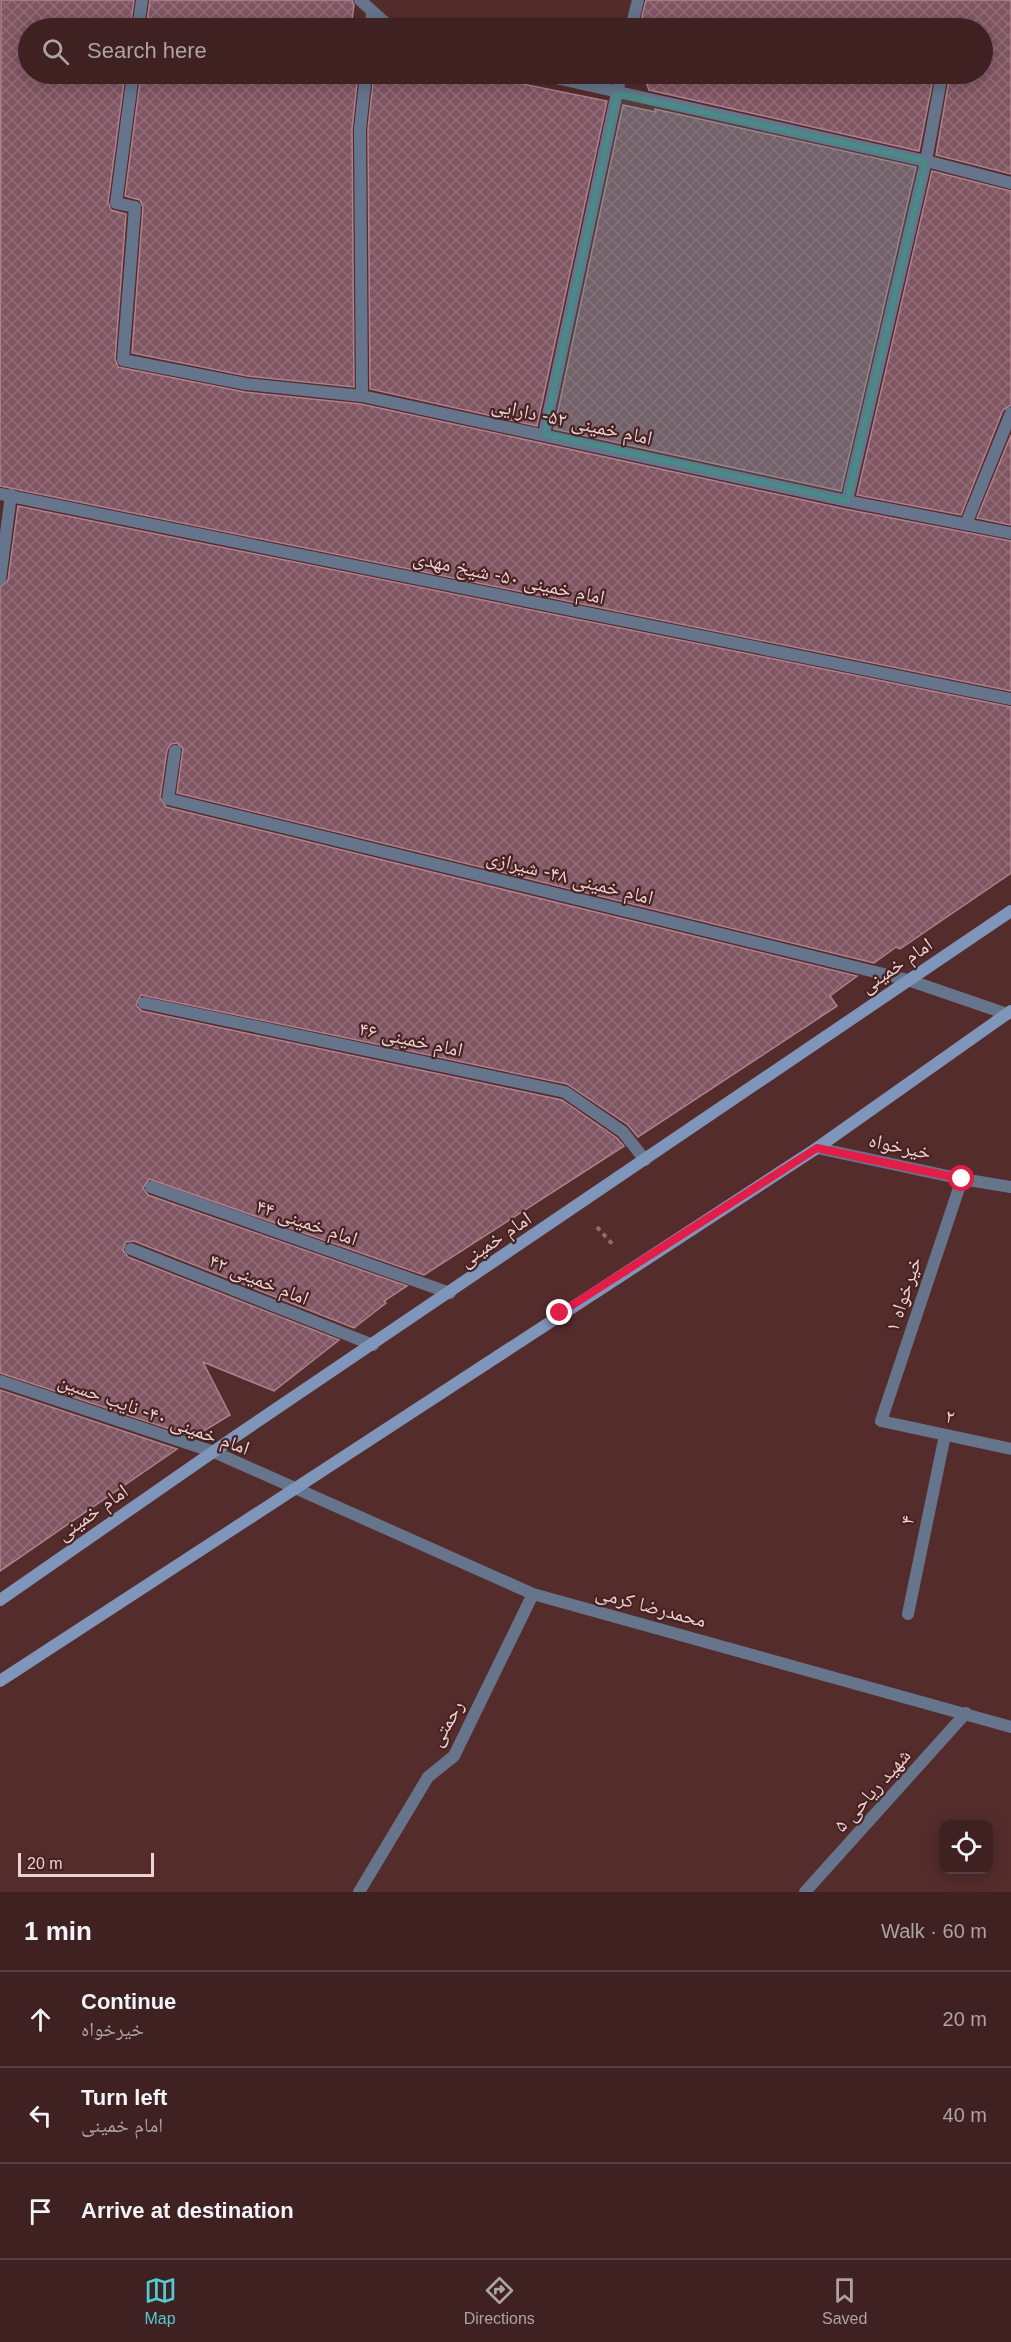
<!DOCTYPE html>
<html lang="en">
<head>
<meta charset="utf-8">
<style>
	:root { --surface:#3f2121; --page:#4a2e2e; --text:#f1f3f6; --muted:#ada3a5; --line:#583e3f; --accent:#51ccd4 }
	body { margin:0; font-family:Arial,"Noto Naskh Arabic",sans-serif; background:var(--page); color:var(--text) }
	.controls { position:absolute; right:18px; bottom:18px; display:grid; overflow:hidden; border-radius:12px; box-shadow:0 3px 15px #0003 }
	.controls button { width:54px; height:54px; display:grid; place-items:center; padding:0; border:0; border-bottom:2px solid var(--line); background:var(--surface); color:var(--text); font:30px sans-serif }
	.scale { position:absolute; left:18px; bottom:15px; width:136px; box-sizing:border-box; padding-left:6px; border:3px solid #ecd2d1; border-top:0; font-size:16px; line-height:21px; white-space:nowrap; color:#ecd2d1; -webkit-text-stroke:4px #482222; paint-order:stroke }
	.stop { position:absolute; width:18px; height:18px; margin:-14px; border:4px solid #e11d48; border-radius:50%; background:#fff }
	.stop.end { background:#e11d48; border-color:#fff; box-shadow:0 2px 6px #0008 }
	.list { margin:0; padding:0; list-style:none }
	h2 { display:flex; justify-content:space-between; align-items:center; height:78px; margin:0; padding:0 24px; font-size:26px }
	h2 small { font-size:20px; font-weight:400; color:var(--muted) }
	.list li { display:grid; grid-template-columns:39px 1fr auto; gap:18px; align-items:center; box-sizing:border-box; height:96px; padding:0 24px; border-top:2px solid var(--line) }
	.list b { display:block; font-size:22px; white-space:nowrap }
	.list p { margin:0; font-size:20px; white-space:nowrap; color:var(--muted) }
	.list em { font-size:20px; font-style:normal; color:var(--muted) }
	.icon { flex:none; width:33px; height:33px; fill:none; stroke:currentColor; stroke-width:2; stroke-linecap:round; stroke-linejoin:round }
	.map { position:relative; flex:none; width:1011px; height:1892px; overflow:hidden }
	.search { position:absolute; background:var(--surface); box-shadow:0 3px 15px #0003; left:18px; right:18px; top:18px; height:66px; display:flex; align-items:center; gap:15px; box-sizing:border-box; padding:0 21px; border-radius:33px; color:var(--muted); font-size:22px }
	.sheet { height:366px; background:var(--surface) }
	nav { display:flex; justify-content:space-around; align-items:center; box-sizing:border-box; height:84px; border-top:2px solid var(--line); background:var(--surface); font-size:16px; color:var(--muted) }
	nav a { display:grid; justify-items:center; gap:3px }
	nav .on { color:var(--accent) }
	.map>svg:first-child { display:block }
	.building { fill:url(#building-cross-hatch); stroke:#af818e; stroke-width:1.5 }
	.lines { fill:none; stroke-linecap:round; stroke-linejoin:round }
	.path { stroke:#8e6c6b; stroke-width:4; stroke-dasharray:4.5 4.5; stroke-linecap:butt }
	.service { stroke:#66758c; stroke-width:12 }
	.minor { stroke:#66758c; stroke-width:12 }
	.secondary { stroke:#7f95ba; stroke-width:12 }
	.route { stroke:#e11d48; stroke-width:8 }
	.marked { fill:#468d87; fill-opacity:0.2; stroke:#468d87; stroke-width:4.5; stroke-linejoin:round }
	.labels { text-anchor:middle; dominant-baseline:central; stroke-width:4.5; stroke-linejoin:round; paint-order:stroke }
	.street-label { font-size:20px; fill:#ecd2d1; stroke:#482222 }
</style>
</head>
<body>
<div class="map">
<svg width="1011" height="1892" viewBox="0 0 1011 1892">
	<defs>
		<pattern id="building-cross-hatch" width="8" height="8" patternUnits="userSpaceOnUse" patternTransform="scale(1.5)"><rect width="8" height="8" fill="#805662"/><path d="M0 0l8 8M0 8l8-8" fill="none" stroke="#926d77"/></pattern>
	</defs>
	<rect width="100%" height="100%" fill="#542c2c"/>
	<path class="building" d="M 1,0 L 134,0 L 130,28 L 28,28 L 28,74 L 125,74 L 108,202 L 111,210 L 126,214 L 115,359 L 118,367 L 245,392 L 361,404 L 845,509 L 1011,541 L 1011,691 L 0,486 Z
		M 150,0 L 352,0 L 354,5 L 351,28 L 146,28 Z
		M 646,0 L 1011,0 L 1011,174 L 936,155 L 950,74 L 982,74 L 982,28 L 639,28 Z
		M 141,74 L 358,74 L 352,129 L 354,387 L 247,376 L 132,353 L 143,207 L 140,200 L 125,196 Z
		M 374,74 L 473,74 L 607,101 L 537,426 L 370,389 L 368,129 Z
		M 643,74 L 934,74 L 919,151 L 649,90 Z
		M 623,105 L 656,112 L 655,109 L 916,167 L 841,491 L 554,429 Z
		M 932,171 L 1011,191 L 1011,405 L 1003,410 L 961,515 L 857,495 Z
		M 1011,435 L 1011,525 L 977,518 Z
		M 18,506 L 1011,707 L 1011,873 L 900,949 L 896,947 L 874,963 L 177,793 L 183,749 L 177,743 L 171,744 L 167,750 L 160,798 L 166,807 L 857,976 L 830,996 L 837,1006 L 638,1137 L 628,1125 L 567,1084 L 141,995 L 136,1005 L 142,1011 L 562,1100 L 617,1138 L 624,1146 L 424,1275 L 149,1179 L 143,1188 L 148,1195 L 407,1286 L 384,1301 L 386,1303 L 354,1328 L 134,1241 L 126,1242 L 123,1250 L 128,1257 L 339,1340 L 274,1391 L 203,1362 L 230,1415 L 194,1437 L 0,1373 L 0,587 L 8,580 Z
		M 0,1390 L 177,1449 L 0,1571 Z"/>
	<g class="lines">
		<path class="path" d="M 597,1227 L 614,1246"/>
		<path class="service" d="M 962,1179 L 881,1421 L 1011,1449
			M 908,1614 L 945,1435"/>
		<path class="minor" d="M 360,0 L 391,28
			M 138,28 L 142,0
			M 371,28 L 372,13
			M 631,28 L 638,0
			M 133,74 L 116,203 L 135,207 L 123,360 L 246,384 L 362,396 L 847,501 L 1011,533
			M 538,74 L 926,161 L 1011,183
			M 362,396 L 360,129 L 366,74
			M 544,434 L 621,74
			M 0,494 L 1011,699
			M 847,501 L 926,161 L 942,74
			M 966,524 L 1011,413
			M 0,579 L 11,495
			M 175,751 L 168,799 L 908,980 L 1007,1014
			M 144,1003 L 565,1092 L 623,1132 L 645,1160
			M 817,1148 L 962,1179 L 1011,1187
			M 151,1187 L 450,1293
			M 131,1249 L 373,1345
			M 0,1381 L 214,1452 L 533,1594 L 1011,1727
			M 359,1892 L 428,1777 L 454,1756 L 533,1594
			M 805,1892 L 966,1713"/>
		<path class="secondary" d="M 0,1600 L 236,1436 L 1011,911
			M 0,1681 L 817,1148 L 1011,1011"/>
	</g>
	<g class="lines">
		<path class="route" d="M 560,1313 L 817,1148 L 962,1179"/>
	</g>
	<path class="marked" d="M 617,93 L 926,161 L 847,501 L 544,434 Z"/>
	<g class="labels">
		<g class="street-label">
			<text transform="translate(572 421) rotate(12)">امام خمینی ۵۲- دارایی</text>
			<text transform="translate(509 577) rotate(12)">امام خمینی ۵۰- شیخ مهدی</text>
			<text transform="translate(570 877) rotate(14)">امام خمینی ۴۸- شیرازی</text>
			<text transform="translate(896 965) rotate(-34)">امام خمینی</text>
			<text transform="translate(411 1039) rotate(12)">امام خمینی ۴۶</text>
			<text transform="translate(900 1146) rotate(12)">خیرخواه</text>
			<text transform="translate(307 1222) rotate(19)">امام خمینی ۴۴</text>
			<text transform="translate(495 1239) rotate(-34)">امام خمینی</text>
			<text transform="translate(259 1279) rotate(22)">امام خمینی ۴۲</text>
			<text transform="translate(903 1294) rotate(-72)">خیرخواه ۱</text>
			<text transform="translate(154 1414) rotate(20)">امام خمینی ۴۰- نایب حسین</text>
			<text transform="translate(950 1416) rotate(12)">۲</text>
			<text transform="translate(92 1512) rotate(-35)">امام خمینی</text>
			<text transform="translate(907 1520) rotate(-78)">۴</text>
			<text transform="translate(651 1606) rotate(15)">محمدرضا کرمی</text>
			<text transform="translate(446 1723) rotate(-60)">رحمتی</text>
			<text transform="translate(872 1790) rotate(-48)">۵ شهید ریاحی</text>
		</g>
	</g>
</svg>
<div class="controls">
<button><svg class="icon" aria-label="locate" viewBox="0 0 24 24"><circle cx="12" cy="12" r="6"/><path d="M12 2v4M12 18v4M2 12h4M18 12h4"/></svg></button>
</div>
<div class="scale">20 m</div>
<div class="stop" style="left:962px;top:1179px"></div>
<div class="stop end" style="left:560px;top:1313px"></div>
<div class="search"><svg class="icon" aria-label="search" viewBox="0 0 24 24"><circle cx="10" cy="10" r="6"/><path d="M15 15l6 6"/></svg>Search here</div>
</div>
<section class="sheet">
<h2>1 min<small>Walk · 60 m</small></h2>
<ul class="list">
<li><svg class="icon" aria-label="ahead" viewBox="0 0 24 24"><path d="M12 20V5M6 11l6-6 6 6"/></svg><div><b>Continue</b><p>خیرخواه</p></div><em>20 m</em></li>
<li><svg class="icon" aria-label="left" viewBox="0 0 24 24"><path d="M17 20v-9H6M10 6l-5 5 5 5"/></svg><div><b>Turn left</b><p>امام خمینی</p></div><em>40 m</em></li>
<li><svg class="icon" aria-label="arrive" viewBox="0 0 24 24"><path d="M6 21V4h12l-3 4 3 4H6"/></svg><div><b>Arrive at destination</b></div></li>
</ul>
</section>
<nav>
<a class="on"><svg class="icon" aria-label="map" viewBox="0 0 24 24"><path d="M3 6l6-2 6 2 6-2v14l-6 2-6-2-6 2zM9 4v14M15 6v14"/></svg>Map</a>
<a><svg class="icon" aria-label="directions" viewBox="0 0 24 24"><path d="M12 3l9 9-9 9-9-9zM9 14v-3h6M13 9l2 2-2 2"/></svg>Directions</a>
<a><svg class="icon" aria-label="saved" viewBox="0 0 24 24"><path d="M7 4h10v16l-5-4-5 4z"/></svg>Saved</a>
</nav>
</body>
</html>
